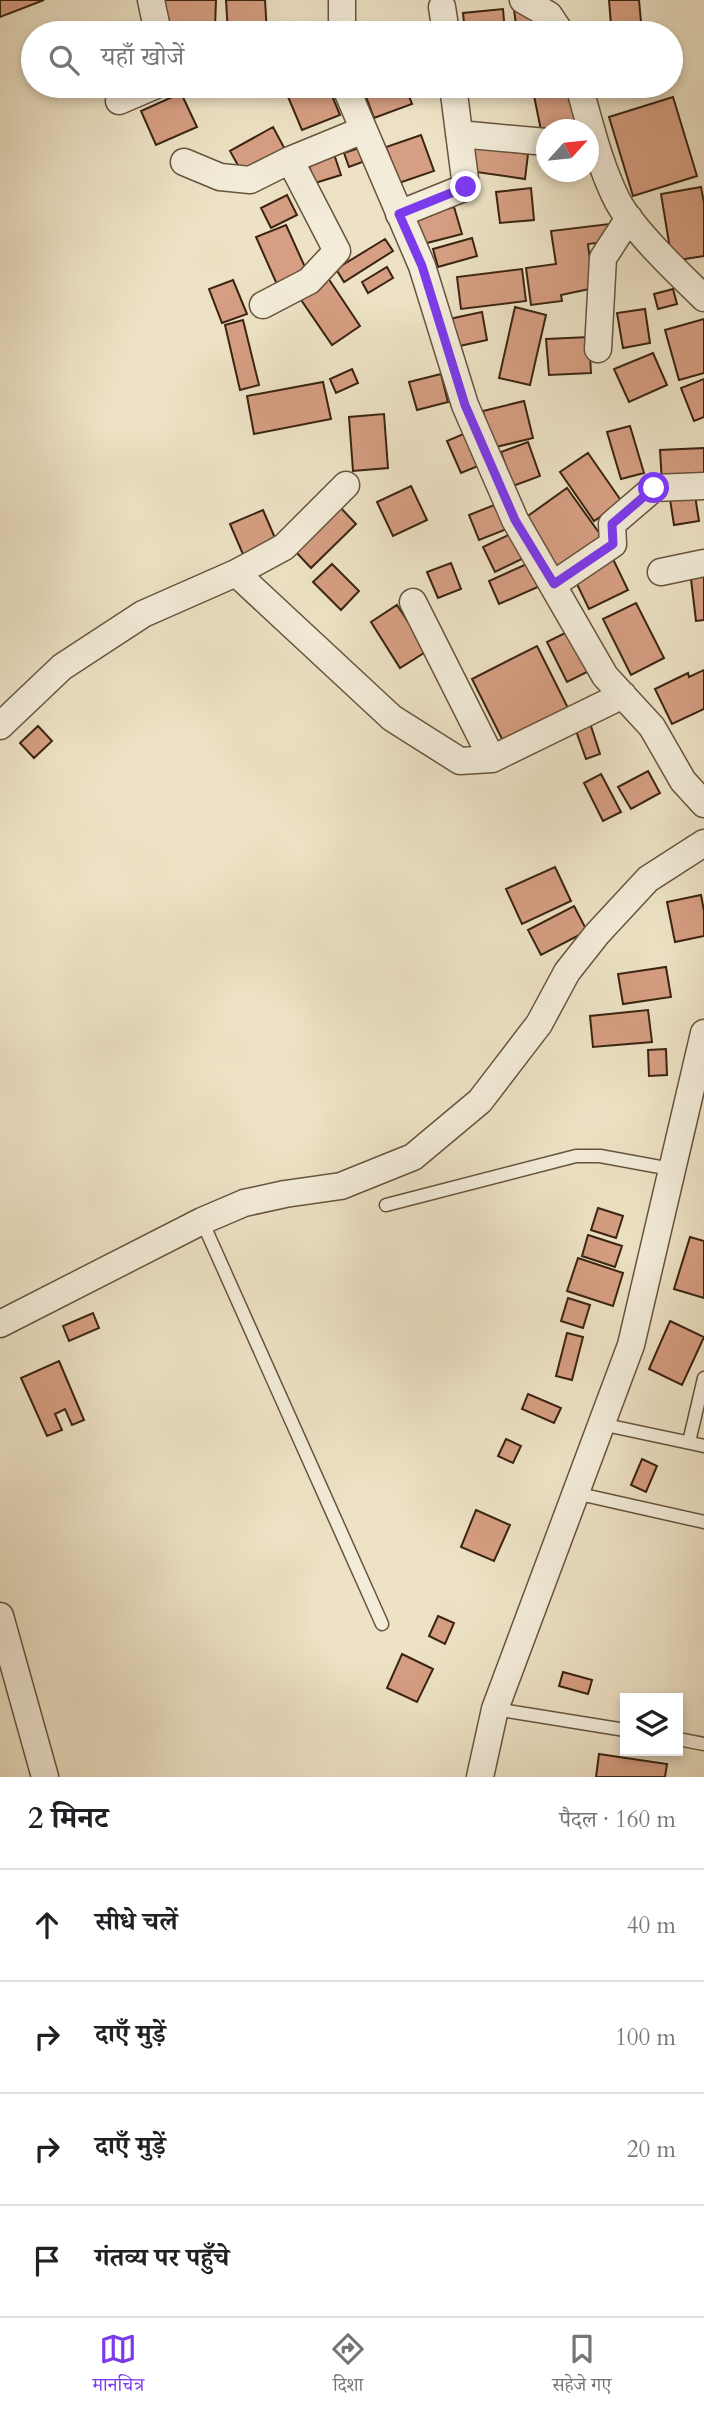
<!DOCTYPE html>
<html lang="hi">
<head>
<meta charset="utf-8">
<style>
	:root { --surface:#fff; --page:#f2f2f2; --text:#202124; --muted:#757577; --line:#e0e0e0; --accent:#7c3aed }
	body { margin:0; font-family:Cardo,"Noto Serif Devanagari",serif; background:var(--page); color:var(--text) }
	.controls { position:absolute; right:21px; bottom:21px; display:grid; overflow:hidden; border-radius:0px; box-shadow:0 4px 10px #0003 }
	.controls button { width:63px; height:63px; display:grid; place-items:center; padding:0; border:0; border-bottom:2px solid var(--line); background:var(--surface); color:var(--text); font:35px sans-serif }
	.compass { position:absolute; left:536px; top:119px; width:63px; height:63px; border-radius:50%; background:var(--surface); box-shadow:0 4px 10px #0003; rotate:63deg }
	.stop { position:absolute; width:21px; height:21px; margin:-16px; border:5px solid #7c3aed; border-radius:50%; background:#fff }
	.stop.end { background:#7c3aed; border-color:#fff; box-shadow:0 2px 7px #0008 }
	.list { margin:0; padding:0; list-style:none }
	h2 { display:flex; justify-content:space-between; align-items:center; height:91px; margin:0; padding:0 28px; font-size:30px }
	h2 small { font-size:23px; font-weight:400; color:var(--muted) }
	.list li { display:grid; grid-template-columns:46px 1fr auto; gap:21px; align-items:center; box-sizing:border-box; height:112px; padding:0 28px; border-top:2px solid var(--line) }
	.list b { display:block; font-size:26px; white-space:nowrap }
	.list em { font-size:23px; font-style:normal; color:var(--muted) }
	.icon { flex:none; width:38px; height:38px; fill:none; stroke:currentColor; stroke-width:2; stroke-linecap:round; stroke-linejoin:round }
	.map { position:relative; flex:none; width:704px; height:1777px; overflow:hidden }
	.search { position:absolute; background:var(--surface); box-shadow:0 4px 10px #0003; left:21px; right:21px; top:21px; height:77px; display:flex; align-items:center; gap:18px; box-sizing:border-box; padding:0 24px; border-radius:38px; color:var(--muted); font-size:26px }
	.sheet { height:539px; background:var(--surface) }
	nav { display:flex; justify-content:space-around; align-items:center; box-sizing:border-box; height:98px; border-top:2px solid var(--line); background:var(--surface); font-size:19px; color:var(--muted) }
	nav a { display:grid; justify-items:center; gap:4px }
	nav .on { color:var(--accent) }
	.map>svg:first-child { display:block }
	.building { fill:#d69e82; stroke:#3a2411; stroke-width:2 }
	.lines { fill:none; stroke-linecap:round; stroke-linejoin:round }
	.service-casing { stroke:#67543e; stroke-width:15 }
	.minor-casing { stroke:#67543e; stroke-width:29 }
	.service { stroke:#f3ecd9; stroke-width:12 }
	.minor { stroke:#f3ecd9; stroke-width:26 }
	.route { stroke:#7c3aed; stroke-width:9 }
</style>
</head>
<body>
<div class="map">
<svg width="704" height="1777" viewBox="0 0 704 1777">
	<rect width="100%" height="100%" fill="#ede2c5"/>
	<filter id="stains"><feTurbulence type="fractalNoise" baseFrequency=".00286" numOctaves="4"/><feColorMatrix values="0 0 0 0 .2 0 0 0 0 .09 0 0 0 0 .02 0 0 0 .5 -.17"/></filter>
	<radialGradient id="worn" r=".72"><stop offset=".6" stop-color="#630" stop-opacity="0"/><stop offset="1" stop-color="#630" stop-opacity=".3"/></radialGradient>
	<path class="building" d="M 0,0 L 44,0 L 0,17 Z
		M 165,0 L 216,0 L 215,27 L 165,25 Z
		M 226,0 L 265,0 L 267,33 L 228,33 Z
		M 609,0 L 639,0 L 641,22 L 611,25 Z
		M 533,8 L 536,33 L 517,33 L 514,10 Z
		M 503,9 L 505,33 L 465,33 L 463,13 Z
		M 212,29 L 213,33 L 187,33 Z
		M 302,86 L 328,86 L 340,115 L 302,130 L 286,92 Z
		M 362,86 L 405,86 L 412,104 L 374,118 Z
		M 470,86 L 510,86 L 511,89 L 471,93 Z
		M 532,86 L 572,86 L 581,130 L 546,130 L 543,140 Z
		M 181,93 L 197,127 L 156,145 L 141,111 Z
		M 673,97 L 697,176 L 633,196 L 609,117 Z
		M 273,127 L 288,155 L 245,178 L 230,151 Z
		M 421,135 L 434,171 L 399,183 L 386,147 Z
		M 472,146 L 528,154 L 525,179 L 469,171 Z
		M 359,148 L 365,161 L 349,167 L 344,153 Z
		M 334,154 L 341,175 L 315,183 L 308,163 Z
		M 701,187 L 704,203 L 704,256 L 672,261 L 661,194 Z
		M 531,188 L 534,220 L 500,223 L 496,192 Z
		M 287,195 L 297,215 L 271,228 L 261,208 Z
		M 454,207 L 462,234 L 423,244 L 415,217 Z
		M 609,224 L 611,241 L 588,244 L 591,268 L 599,287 L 561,295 L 562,301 L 531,305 L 526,268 L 556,264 L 551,231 Z
		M 286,225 L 309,276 L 279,289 L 256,237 Z
		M 472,238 L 477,256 L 438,267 L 433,249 Z
		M 385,239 L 393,251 L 344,282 L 336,269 Z
		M 387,267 L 393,278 L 368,293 L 362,282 Z
		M 522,269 L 526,301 L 461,309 L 457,277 Z
		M 326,275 L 360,326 L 332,345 L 297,294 Z
		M 233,280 L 247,314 L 222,323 L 209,289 Z
		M 673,289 L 677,304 L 658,309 L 654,294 Z
		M 515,307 L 546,315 L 530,385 L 499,378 Z
		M 645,309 L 650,343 L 623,348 L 617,313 Z
		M 482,312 L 487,340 L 455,347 L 449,319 Z
		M 704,319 L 704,373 L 679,380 L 665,330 Z
		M 243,320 L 259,385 L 240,390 L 225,325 Z
		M 589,337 L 591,373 L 549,375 L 546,339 Z
		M 653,353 L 667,385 L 629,402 L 614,369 Z
		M 352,369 L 358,383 L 336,393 L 330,379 Z
		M 441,374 L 448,402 L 417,410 L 409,382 Z
		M 704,379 L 704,417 L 694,421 L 681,388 Z
		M 323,382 L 331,419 L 254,434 L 247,396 Z
		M 524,401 L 533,438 L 492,448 L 483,411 Z
		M 384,414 L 388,468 L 353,471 L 349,417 Z
		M 630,426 L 644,473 L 621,479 L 607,432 Z
		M 468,432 L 483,464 L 461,473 L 447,441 Z
		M 528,442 L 540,476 L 513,486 L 501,452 Z
		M 704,448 L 704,482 L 662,483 L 660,450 Z
		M 588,453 L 622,502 L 594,521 L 560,472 Z
		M 411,486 L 427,520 L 393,536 L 377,502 Z
		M 567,488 L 605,541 L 555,577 L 518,523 Z
		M 694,489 L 699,521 L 674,525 L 669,493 Z
		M 502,502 L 512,527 L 479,540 L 469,515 Z
		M 339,506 L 356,524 L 311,568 L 294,550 Z
		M 263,510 L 278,545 L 245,559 L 230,524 Z
		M 519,530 L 530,555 L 495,572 L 483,547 Z
		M 612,557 L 628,590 L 589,609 L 573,576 Z
		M 451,563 L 461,589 L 438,598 L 427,572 Z
		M 529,563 L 540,586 L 499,604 L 489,581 Z
		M 332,564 L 359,591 L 341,610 L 313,582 Z
		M 704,570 L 704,620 L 696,621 L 690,571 Z
		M 636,603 L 664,658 L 631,675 L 603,619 Z
		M 397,605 L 427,651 L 400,668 L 371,622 Z
		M 575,628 L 595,668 L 567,682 L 547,642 Z
		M 537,646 L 571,714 L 506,747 L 472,679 Z
		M 704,670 L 704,709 L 672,724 L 655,689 L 688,673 L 689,677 Z
		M 590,723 L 600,754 L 586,759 L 575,728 Z
		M 38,726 L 52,741 L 34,758 L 20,743 Z
		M 648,771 L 660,793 L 631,809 L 618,787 Z
		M 601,774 L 621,812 L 603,821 L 584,783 Z
		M 555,867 L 571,901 L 522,924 L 506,889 Z
		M 701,895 L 704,911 L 704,936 L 675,942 L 667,902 Z
		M 574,906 L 587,931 L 541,955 L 528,930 Z
		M 666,967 L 671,997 L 623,1004 L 618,974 Z
		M 648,1010 L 652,1042 L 593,1047 L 590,1016 Z
		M 666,1049 L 667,1075 L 649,1076 L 648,1050 Z
		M 598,1208 L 623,1216 L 616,1238 L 591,1230 Z
		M 588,1235 L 622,1246 L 615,1267 L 582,1256 Z
		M 690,1237 L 704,1241 L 704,1298 L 674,1289 Z
		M 578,1258 L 623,1273 L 613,1306 L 567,1291 Z
		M 568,1298 L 590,1305 L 583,1328 L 561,1321 Z
		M 93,1313 L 99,1328 L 69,1341 L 63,1326 Z
		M 670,1321 L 704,1337 L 682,1385 L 649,1369 Z
		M 567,1333 L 583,1337 L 572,1380 L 556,1376 Z
		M 59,1361 L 84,1420 L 72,1425 L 65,1409 L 55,1414 L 62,1430 L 47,1436 L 21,1378 Z
		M 528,1394 L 561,1408 L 554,1423 L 522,1409 Z
		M 506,1439 L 521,1446 L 513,1463 L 498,1456 Z
		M 642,1459 L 657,1466 L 646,1492 L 631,1485 Z
		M 476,1510 L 510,1525 L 494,1561 L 461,1547 Z
		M 438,1616 L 454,1623 L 445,1644 L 429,1636 Z
		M 402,1654 L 433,1669 L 417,1702 L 387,1688 Z
		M 563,1672 L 592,1680 L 588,1694 L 559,1686 Z
		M 599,1754 L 667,1764 L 665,1777 L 596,1777 Z"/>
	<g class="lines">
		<g class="service-casing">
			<path id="service" d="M 386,1205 L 576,1156 L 600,1156 L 671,1169
				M 202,1221 L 382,1624
				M 601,1424 L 704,1446
				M 689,1442 L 704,1378
				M 575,1493 L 704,1522
				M 495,1709 L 625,1730
				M 678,1739 L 704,1744"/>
		</g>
		<g class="minor-casing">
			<path id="minor" d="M 151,0 L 158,33
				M 342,0 L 342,33
				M 523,0 L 549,15 L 561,33
				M 442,7 L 446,33
				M 345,86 L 422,266 L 465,405 L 515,520 L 605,676 L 652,727 L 683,781 L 704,804
				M 579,86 C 590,124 599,164 617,200 C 632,229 679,274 704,298
				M 119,101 L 154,86
				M 459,134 L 546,142
				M 184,162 L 220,177 L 250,180 L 290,160 L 363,130
				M 399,214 L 466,187 L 453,86
				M 263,305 L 309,281 L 337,251 L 290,160
				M 598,349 L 603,258 L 629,218
				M 661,572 L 704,563
				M 236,573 L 392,718 L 460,761 L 492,759 L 623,695
				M 554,584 L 613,544 L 612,524 L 654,488 L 704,486
				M 413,602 L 492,759
				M 0,726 L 62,667 L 143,614 L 236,573 L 284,547 L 346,485
				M 0,1324 L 202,1221 L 244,1203 L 285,1194 L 341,1186 L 413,1157 L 480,1101 L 539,1024 L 567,972 L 597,934 L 648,879 L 704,843
				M 0,1616 L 45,1777
				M 480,1777 L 495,1709 L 631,1345 L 704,1033"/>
		</g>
		<use href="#service" class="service"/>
		<use href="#minor" class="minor"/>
	</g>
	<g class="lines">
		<path class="route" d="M 466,187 L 399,214 L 422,266 L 465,405 L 515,520 L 554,584 L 613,544 L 612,524 L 654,488"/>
	</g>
	<rect width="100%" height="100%" filter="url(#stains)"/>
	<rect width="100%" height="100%" fill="url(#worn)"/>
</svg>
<div class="controls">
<button><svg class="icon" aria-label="layers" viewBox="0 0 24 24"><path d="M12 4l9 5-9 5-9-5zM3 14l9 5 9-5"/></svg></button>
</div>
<svg class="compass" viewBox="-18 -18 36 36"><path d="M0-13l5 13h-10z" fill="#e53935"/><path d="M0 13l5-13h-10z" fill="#757577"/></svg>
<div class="stop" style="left:654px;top:488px"></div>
<div class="stop end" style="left:466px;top:187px"></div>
<div class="search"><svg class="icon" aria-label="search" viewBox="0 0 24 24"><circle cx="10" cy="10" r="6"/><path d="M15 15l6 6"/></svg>यहाँ खोजें</div>
</div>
<section class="sheet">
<h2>2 मिनट<small>पैदल · 160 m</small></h2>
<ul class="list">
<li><svg class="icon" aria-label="ahead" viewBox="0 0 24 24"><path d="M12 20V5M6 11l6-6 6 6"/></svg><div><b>सीधे चलें</b></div><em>40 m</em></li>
<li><svg class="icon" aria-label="right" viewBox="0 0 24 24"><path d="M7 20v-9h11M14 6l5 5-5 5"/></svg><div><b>दाएँ मुड़ें</b></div><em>100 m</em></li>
<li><svg class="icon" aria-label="right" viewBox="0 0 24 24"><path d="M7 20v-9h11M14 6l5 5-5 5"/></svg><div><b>दाएँ मुड़ें</b></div><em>20 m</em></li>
<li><svg class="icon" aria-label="arrive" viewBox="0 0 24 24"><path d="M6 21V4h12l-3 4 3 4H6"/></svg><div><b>गंतव्य पर पहुँचे</b></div></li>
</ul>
</section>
<nav>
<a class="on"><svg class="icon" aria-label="map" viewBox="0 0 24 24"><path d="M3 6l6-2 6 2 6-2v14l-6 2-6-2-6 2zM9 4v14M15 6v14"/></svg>मानचित्र</a>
<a><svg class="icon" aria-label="directions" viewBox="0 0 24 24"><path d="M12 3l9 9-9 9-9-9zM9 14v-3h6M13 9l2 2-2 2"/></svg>दिशा</a>
<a><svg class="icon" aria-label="saved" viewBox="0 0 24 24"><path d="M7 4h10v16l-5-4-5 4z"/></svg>सहेजे गए</a>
</nav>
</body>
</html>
